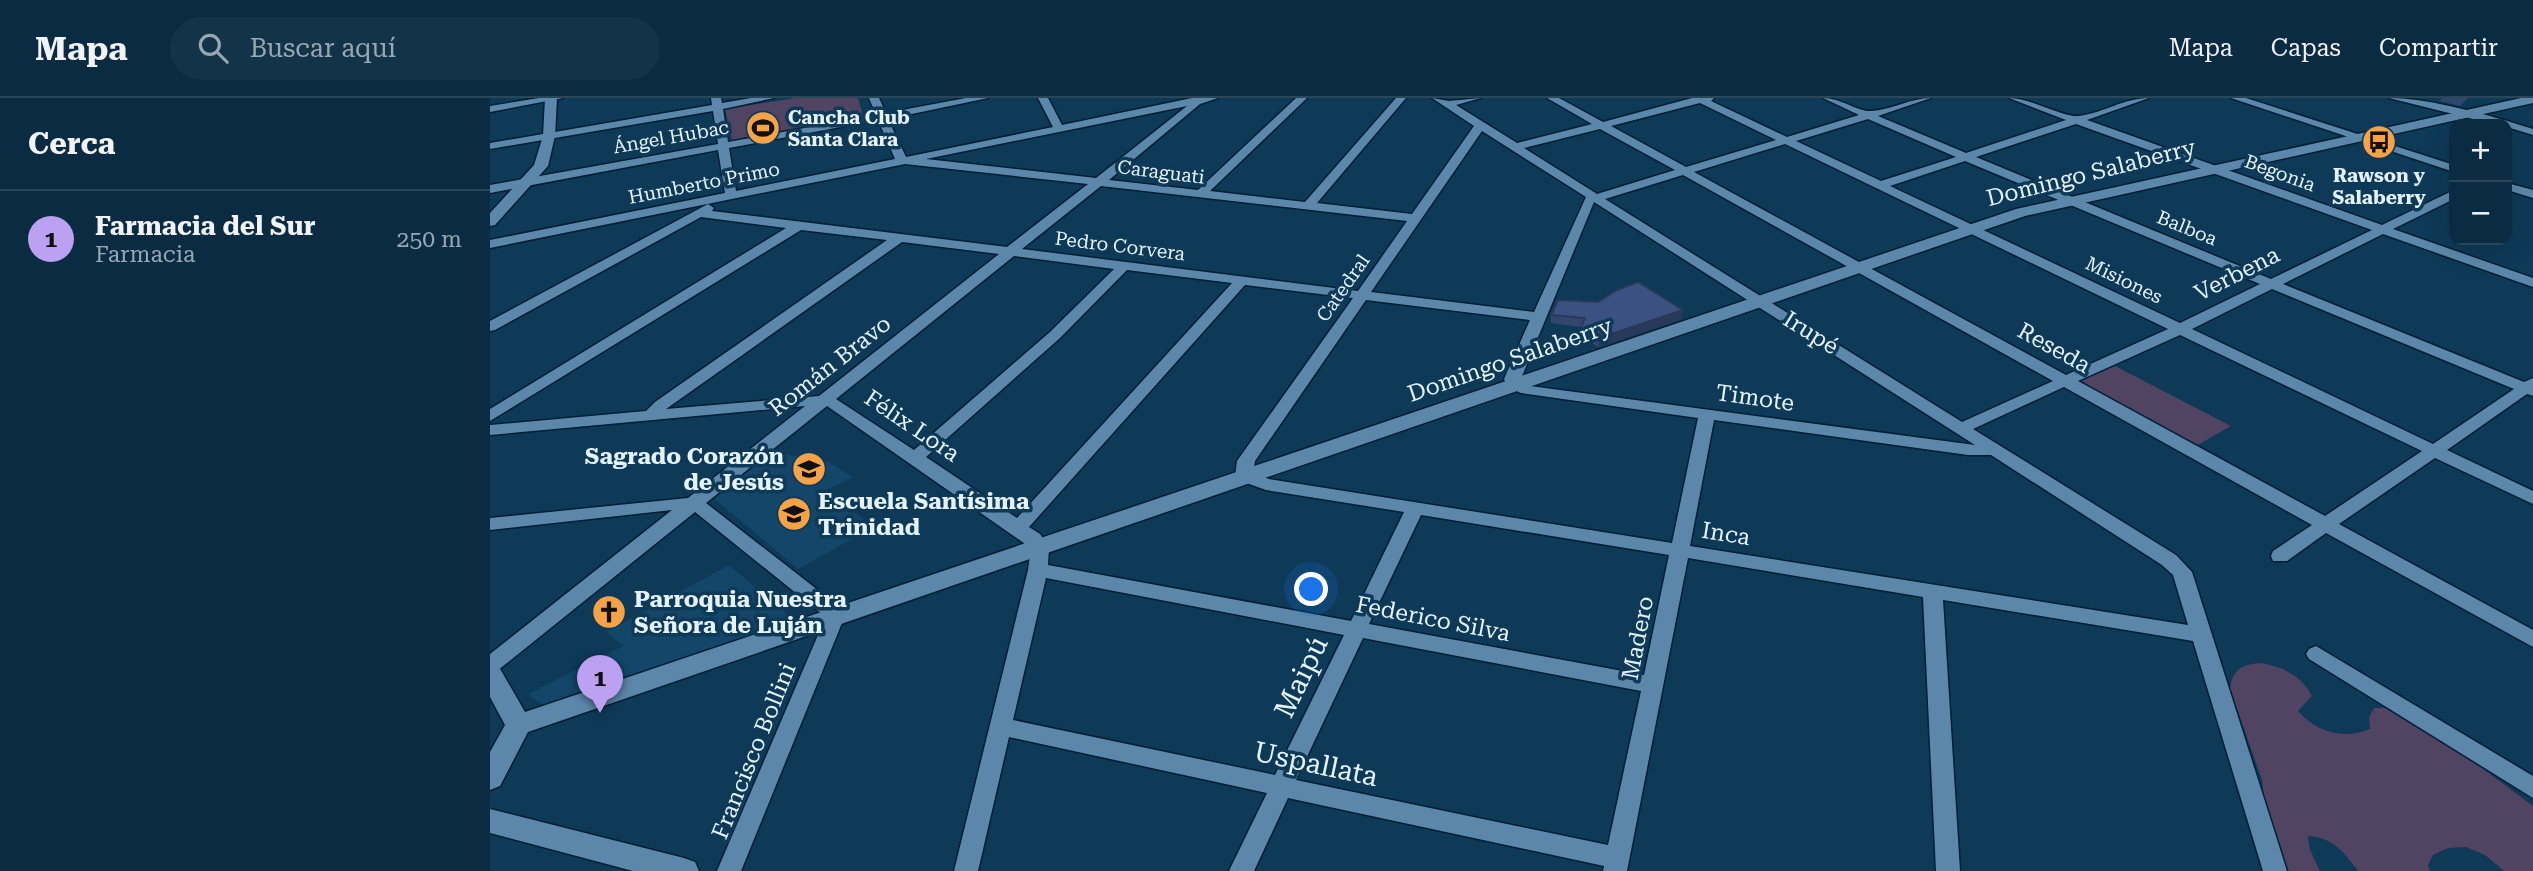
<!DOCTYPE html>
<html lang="es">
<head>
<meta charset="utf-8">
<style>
	:root { --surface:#0a2b41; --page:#133348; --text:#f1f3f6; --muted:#99a7b1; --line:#2a475a; --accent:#bca0f2 }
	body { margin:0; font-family:"Roboto Serif",serif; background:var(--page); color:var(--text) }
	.controls { position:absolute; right:21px; top:21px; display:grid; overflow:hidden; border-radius:14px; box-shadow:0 7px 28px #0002 }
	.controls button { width:63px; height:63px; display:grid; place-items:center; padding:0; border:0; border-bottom:2px solid var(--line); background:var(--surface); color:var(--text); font:35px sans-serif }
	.you { position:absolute; left:822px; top:492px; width:24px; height:24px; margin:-18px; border:5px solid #fff; border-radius:50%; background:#1a73e8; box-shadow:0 0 0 10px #1a73e833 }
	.badge { display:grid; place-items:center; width:46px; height:46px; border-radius:50%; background:var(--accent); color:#111; font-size:23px; font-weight:700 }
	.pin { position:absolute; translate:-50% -58px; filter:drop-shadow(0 2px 4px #0008) }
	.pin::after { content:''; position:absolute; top:37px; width:24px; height:21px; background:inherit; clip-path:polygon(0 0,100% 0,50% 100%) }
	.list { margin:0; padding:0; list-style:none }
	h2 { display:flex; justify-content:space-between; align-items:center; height:91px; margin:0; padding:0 28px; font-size:30px }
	h2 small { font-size:23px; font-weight:400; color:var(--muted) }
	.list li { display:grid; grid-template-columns:46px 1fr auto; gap:21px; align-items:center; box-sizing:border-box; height:98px; padding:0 28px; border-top:2px solid var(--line) }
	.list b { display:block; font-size:26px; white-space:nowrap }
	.list p { margin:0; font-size:23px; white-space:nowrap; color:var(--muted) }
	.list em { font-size:23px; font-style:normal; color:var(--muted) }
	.icon { flex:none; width:38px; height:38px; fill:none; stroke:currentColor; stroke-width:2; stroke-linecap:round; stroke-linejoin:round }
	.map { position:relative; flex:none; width:2043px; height:773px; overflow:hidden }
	header { display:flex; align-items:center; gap:42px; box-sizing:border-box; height:98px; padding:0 35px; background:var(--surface); border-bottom:2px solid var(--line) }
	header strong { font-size:33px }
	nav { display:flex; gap:38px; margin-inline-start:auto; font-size:24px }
	.search { width:490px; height:63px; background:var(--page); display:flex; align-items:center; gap:18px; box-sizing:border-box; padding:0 24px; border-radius:38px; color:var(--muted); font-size:26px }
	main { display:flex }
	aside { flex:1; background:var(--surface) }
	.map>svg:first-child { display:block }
	.built { fill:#134668 }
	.green { fill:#514362 }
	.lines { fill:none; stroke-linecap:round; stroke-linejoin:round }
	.minor-casing { stroke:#011f35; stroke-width:3 }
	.tertiary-casing { stroke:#011f35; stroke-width:3 }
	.minor { fill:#5d87aa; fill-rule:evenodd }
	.tertiary { fill:#5d87aa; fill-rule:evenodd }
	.wall { fill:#33466f }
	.shaded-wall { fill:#29395a }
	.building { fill:#3b5181; stroke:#29395a; stroke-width:2 }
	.labels { text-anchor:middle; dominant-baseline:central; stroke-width:7; stroke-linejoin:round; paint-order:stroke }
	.far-poi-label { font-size:19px; font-weight:bold; fill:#e5f3fe; stroke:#0e3957; text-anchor:start }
	.far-street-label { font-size:19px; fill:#e5f3fe; stroke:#0e3957 }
	.street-label { font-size:23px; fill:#e5f3fe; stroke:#0e3957 }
	.poi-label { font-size:23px; font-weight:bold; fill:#e5f3fe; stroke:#0e3957; text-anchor:start }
	.near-street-label { font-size:28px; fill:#e5f3fe; stroke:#0e3957 }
</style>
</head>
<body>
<header>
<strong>Mapa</strong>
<div class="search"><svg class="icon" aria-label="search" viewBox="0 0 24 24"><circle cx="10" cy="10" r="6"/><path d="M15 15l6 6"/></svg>Buscar aquí</div>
<nav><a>Mapa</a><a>Capas</a><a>Compartir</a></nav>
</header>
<main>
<aside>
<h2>Cerca<small></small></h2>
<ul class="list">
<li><span class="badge">1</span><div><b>Farmacia del Sur</b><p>Farmacia</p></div><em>250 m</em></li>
</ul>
</aside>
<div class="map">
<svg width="2043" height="773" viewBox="0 0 2043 773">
	<rect width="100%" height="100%" fill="#0e3957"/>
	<path class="built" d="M 283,354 L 337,363 L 363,379 L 335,393 L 384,429 L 308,471 L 226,402 L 226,399 Z
		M 239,467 L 297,516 L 296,525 L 59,607 L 51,606 L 38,596 L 133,548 L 116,534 Z"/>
	<path class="green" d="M 306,0 L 368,0 L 373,18 L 242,42 L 235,11 Z
		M 1625,268 L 1741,328 L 1704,349 L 1594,288 L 1593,282 Z
		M 1770,565 C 1792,568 1812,578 1822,598 L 1808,613 C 1826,634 1854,642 1880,631 L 1879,619 L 1884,610 L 1899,610 L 1968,652 L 2043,708 L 2043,773 L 2014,773 L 1995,757 L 1976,749 L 1958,750 L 1943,757 L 1938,767 L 1940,773 L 1868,773 C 1854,754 1842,739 1818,738 L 1820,752 L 1830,773 L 1783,773 L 1772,682 L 1740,591 C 1742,572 1752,566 1770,565 Z"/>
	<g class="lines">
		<g class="minor-casing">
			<path id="minor" d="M 49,0 L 73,0 L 0,14 L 0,8 Z
				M 221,0 L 231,0 L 232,5 L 261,0 L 284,0 L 233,11 L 238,44 L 386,17 L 379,0 L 389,0 L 396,15 L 476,0 L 498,0 L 398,21 L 416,59 L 563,29 L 548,0 L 558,0 L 572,27 L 702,0 L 728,0 L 710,6 L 619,82 L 708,92 L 806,0 L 817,0 L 720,93 L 815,104 L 906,0 L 916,0 L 827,105 L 922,116 L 984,28 L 942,0 L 959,3 L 991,0 L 966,7 L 1027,45 L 1102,26 L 1057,0 L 1069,0 L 1113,24 L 1202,0 L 1224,0 L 1221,3 L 1297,39 L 1369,17 L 1333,0 C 1351,0 1368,14 1381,13 C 1402,12 1420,0 1441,0 L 1388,18 L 1476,55 L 1576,22 L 1519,0 C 1542,0 1573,20 1589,18 C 1613,15 1634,0 1659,0 L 1597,22 L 1892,127 L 1964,92 L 1964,101 L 1903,131 L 2043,180 L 2043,189 L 1893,136 L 1793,186 L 2034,284 L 2043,280 L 2043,298 L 2037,296 L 1957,352 L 2043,393 L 2043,406 L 1945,360 L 1849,426 L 2043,532 L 2043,549 L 1836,435 L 1797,463 L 1783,463 L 1781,458 L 1783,453 L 1822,427 L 1574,289 L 1483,331 L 1686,457 L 1702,474 L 1797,773 L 1773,773 L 1703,543 L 1453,502 L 1470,773 L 1446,773 L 1433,499 L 1198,460 L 1137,773 L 1113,773 L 1114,768 L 798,700 L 764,773 L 739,773 L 777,695 L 519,639 L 488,773 L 464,773 L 538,472 L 541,450 L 337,308 L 216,405 L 347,507 L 354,520 L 251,773 L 227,773 L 331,530 L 332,516 L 205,414 L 7,573 L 0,575 L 0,556 L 182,412 L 0,432 L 0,420 L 198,400 L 315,308 L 0,337 L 0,327 L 156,313 L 165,304 L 397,142 L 311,132 L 0,323 L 0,311 L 296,130 L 211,119 L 5,232 L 0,233 L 0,223 L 218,106 L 224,110 L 222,113 L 517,149 L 598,86 L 415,66 L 0,150 L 0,142 L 235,95 L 228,52 L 0,95 L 0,87 L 228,46 L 223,13 L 0,51 L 0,45 L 222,7 ZM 1210,5 L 1286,42 L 1196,69 L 1121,28 ZM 697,8 L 606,80 L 436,61 ZM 1378,21 L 1466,59 L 1391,83 L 1306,43 ZM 388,22 L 405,61 L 246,93 L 239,50 ZM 1586,26 L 1882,132 L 1781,181 L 1486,59 ZM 1110,31 L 1185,72 L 1107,96 L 1034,50 ZM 992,33 L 1096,99 L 1044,214 L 881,194 ZM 1295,46 L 1678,231 L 1576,277 L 1204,74 ZM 1475,63 L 1770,186 L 1690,225 L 1400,88 ZM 1193,77 L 1563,283 L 1472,324 L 1115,101 ZM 611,88 L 917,123 L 868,193 L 532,151 ZM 1104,104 L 1485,347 L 1040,288 L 1030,283 ZM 412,144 L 509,156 L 329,298 L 176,311 ZM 524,158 L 624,171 L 560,234 L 424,352 L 346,301 ZM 637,172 L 742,185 L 527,420 L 436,359 L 570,240 ZM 755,187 L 863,200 L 747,363 L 745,378 L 748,382 L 776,392 L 914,414 L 861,523 L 558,467 L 559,449 L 550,436 L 539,429 ZM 1782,191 L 2024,291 L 1943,346 L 1702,231 ZM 876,202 L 1040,222 L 1014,281 L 1017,289 L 1031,295 L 1208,320 L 1182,445 L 779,381 L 763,375 L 765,363 ZM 1690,237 L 1932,353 L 1835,418 L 1588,283 ZM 1224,322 L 1478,357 L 1501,357 L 1672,467 L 1683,477 L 1698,527 L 1200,448 ZM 931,417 L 1179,457 L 1154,577 L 879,526 ZM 556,480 L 854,537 L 785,677 L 523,622 ZM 873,540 L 1151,593 L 1118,747 L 806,682 Z
				M 1741,0 L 1756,0 L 1964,67 L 1964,74 Z
				M 1899,0 C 1941,0 2002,18 2043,31 L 2043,37 L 2017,29 L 2017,26 L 2003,26 Z
				M 2017,85 L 2043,92 L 2043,100 L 2017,92 Z
				M 1826,548 L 2043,678 L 2043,700 L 1819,561 L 1816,556 L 1819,551 Z"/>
		</g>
		<g class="tertiary-casing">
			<path id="tertiary" d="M 55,0 L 67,0 L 65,38 L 58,68 L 5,127 L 0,128 L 0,115 L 44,67 L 53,38 Z
				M 2031,0 L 2043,0 L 2043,5 L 1535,118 L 38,634 L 10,688 L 0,692 L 0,654 L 15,627 L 0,599 L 0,566 L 9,569 L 35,614 L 1526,111 Z
				M 0,711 L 194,760 L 205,764 L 209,773 L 143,773 L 0,735 Z"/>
		</g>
		<use href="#minor" class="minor"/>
		<use href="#tertiary" class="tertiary"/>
	</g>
	<path class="wall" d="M 1952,0 L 1978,0 L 1970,8 L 1950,3 Z
		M 1061,217 L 1192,221 L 1108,249 L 1091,238 L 1091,229 L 1061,225 Z"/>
	<path class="shaded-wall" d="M 1193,212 L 1192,221 L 1108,249 L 1109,240 Z"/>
	<path class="building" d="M 1148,184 L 1193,212 L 1109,240 L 1091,229 L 1095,220 L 1061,217 L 1068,202 L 1108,204 L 1127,192 Z"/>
	<defs>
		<g id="stadium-disc" transform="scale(1.75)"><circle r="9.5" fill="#f6a247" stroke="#0e3957"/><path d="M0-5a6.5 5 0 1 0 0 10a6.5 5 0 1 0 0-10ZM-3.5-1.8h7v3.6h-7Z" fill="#111"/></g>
		<g id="bus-disc" transform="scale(1.75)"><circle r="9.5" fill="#f6a247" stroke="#0e3957"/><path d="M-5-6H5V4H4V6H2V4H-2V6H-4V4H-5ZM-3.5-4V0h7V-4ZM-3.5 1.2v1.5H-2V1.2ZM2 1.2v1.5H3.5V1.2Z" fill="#111"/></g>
		<g id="school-disc" transform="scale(1.75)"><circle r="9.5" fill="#f6a247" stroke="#0e3957"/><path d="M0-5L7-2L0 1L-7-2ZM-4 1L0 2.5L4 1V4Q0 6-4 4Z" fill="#111"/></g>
		<g id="church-disc" transform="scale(1.75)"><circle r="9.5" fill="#f6a247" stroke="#0e3957"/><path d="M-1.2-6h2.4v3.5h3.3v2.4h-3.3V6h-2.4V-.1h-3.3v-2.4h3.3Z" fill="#111"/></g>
	</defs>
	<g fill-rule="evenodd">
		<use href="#stadium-disc" x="273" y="30"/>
		<use href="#bus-disc" x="1889" y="44"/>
		<use href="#school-disc" x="319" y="371"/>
		<use href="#school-disc" x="304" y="416"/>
		<use href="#church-disc" x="119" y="514"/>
	</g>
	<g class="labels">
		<g class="far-poi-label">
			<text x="298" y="19">Cancha Club<tspan x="298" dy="22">Santa Clara</tspan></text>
			<text x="1889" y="77" text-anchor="middle">Rawson y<tspan x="1889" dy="22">Salaberry</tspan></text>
		</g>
		<g class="far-street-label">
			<text transform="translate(181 39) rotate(-10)">Ángel Hubac</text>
			<text transform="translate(671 74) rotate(7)">Caraguati</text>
			<text transform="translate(1790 75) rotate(20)">Begonia</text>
			<text transform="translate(214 85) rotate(-11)">Humberto Primo</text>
			<text transform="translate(1697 130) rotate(22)">Balboa</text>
			<text transform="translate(630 148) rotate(7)">Pedro Corvera</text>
			<text transform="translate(1634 182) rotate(26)">Misiones</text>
			<text transform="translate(853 190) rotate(-55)">Catedral</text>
		</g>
		<g class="street-label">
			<text transform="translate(1601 75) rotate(-14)">Domingo Salaberry</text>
			<text transform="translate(1747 176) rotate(-27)">Verbena</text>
			<text transform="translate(1321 235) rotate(32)">Irupé</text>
			<text transform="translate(1564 250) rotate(29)">Reseda</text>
			<text transform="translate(1020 262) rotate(-19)">Domingo Salaberry</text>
			<text transform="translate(340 268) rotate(-38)">Román Bravo</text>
			<text transform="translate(1265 300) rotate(8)">Timote</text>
			<text transform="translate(422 328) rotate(34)">Félix Lora</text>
			<text transform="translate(1236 436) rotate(9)">Inca</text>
			<text transform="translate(943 521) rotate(11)">Federico Silva</text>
			<text transform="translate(1148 540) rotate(-79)">Madero</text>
			<text transform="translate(264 653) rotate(-68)">Francisco Bollini</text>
		</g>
		<g class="poi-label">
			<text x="294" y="358" text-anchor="end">Sagrado Corazón<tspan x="294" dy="26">de Jesús</tspan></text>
			<text x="328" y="403">Escuela Santísima<tspan x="328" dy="26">Trinidad</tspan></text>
			<text x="144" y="501">Parroquia Nuestra<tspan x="144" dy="26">Señora de Luján</tspan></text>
		</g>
		<g class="near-street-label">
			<text transform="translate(811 579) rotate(-64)">Maipú</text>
			<text transform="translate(826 666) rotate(12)">Uspallata</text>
		</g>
	</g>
</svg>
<div class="controls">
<button>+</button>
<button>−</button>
</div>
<div class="you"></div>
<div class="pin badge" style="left:110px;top:615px">1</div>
</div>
</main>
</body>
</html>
